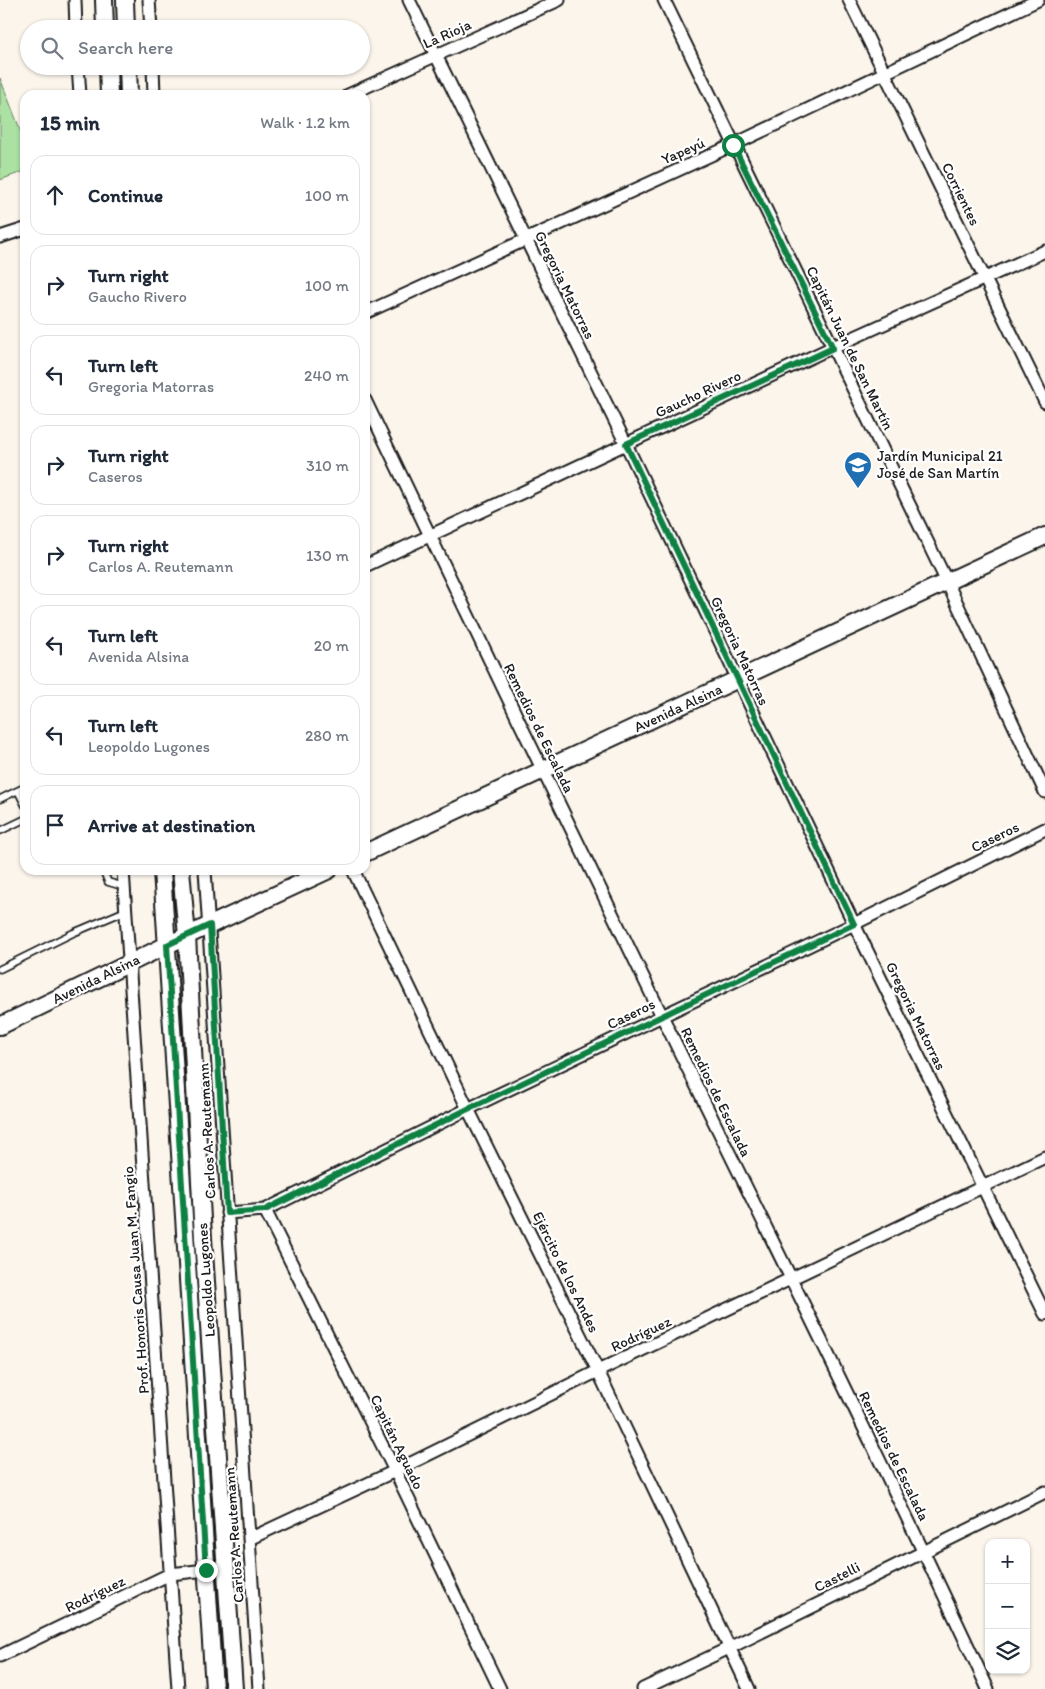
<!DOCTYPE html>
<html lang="en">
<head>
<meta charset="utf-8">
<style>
	:root { --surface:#fff; --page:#f6f6f7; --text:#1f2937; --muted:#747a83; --line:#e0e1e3 }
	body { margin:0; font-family:Itim,sans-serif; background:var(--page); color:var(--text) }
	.controls { position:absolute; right:15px; bottom:15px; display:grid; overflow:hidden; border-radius:10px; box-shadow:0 1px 4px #0004 }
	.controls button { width:45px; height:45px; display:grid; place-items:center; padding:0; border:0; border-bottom:1px solid var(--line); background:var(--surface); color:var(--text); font:25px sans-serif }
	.stop { position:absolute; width:15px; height:15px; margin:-11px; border:4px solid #0b8043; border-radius:50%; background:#fff }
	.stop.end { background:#0b8043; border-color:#fff; box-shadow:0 1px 5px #0008 }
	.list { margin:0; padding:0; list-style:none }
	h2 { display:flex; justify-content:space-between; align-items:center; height:65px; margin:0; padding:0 20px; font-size:21px }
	h2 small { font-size:16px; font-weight:400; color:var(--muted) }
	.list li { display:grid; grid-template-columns:32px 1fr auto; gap:15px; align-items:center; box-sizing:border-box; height:80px; margin:0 10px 10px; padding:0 10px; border:1px solid var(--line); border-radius:15px }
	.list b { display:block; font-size:19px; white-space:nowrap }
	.list p { margin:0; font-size:16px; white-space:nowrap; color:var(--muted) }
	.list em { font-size:16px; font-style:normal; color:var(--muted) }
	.icon { flex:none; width:28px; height:28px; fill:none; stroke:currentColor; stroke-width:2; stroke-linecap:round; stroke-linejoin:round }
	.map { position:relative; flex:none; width:1045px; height:1689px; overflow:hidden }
	.search { position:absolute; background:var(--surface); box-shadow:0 1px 4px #0004; left:20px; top:20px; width:350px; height:55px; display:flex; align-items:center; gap:12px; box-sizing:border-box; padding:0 18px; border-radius:28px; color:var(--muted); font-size:19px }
	.panel { position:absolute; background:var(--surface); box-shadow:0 1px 4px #0004; left:20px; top:90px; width:350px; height:785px; border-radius:15px }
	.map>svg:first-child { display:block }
	.green { fill:#ace1a4; stroke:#647e60 }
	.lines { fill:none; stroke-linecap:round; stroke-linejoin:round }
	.lane-casing { stroke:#1c1c1c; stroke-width:9 }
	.street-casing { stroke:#1c1c1c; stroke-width:15 }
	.secondary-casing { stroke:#1c1c1c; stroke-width:20 }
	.lane { stroke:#fff; stroke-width:5.5 }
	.street { stroke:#fff; stroke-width:11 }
	.secondary { stroke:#fff; stroke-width:16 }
	.route { stroke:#0b8043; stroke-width:6 }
	.labels { text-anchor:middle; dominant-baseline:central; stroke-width:4.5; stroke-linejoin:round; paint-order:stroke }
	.street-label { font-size:15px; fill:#1c1c1c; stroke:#fff }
	.poi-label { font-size:15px; fill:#1c1c1c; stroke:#fff; text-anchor:start }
</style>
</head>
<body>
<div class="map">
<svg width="1045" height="1689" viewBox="0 0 1045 1689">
	<rect width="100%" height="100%" fill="#fbf5ec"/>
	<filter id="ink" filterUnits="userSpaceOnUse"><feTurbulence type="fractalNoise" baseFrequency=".02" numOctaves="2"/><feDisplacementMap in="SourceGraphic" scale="10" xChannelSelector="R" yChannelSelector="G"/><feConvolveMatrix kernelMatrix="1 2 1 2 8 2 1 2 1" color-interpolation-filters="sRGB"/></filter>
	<g filter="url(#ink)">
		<path class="green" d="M 0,78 L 25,142 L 25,171 L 0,180 Z"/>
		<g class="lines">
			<g class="lane-casing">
				<path id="lane" d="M 18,791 L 25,805
					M 0,799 L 25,787
					M 0,831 L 25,819
					M 103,870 L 108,882 L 125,887
					M 0,969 L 73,933 L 125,911"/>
			</g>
			<g class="street-casing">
				<path id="street" d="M 75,0 L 76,29
					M 149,0 L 151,29
					M 409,0 L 626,444 L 854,924 L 1045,1314
					M 664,0 L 947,582 L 1045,792
					M 849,0 L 1045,402
					M 78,66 L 80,95
					M 153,66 L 154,95
					M 348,95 L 559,0
					M 0,237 L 25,229
					M 365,313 L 733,145 L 1038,0
					M 365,400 C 463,606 562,811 662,1016 C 772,1240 883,1463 988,1689
					M 365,566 L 833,347 L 1045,251
					M 123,870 L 178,1689
					M 205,870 L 259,1689
					M 353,870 L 468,1109 L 598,1371 L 749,1689
					M 265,1210 L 395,1471 L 500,1689
					M 227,1213 L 265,1210 L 468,1109 L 854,924 L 1045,829
					M 249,1539 L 395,1471 L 598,1371 L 1045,1157
					M 0,1656 L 170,1574 L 206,1570
					M 643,1689 L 729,1648 L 1045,1492"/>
			</g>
			<g class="secondary-casing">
				<path id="secondary" d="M 104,0 L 105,29
					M 125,0 L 126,29
					M 108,66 L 109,95
					M 128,66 L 129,95
					M 365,853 L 1045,536
					M 162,870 L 214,1689
					M 181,870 L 187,936 L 203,1238 L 234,1689
					M 0,1026 L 167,945 L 329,870"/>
			</g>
			<use href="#lane" class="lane"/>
			<use href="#street" class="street"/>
			<use href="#secondary" class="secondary"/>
		</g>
	</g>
	<g class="lines" filter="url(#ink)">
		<path class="route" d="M 206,1570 L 167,945 L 210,925 L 227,1213 L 265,1210 L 468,1109 L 854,924 L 626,444 L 833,348 L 733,145"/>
	</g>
	<defs>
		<g id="school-pin" transform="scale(1.4375)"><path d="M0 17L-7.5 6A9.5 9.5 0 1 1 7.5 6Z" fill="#1f6fb2" stroke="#fff"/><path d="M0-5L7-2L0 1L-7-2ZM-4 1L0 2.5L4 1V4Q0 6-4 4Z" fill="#fff"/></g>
	</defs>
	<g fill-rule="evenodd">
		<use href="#school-pin" x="858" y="465"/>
	</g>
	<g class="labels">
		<g class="street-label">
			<text transform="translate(447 34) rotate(-24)">La Rioja</text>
			<text transform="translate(683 151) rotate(-24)">Yapeyú</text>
			<text transform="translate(961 194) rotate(64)">Corrientes</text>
			<text transform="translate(565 285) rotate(64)">Gregoria Matorras</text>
			<text transform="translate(850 348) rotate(64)">Capitán Juan de San Martín</text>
			<text transform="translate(698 394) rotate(-25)">Gaucho Rivero</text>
			<text transform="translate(740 651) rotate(65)">Gregoria Matorras</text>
			<text transform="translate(678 708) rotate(-25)">Avenida Alsina</text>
			<text transform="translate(539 728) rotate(64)">Remedios de Escalada</text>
			<text transform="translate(995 837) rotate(-26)">Caseros</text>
			<text transform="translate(96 979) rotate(-26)">Avenida Alsina</text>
			<text transform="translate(631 1014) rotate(-26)">Caseros</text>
			<text transform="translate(916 1016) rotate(64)">Gregoria Matorras</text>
			<text transform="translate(716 1092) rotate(64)">Remedios de Escalada</text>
			<text transform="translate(207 1131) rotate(-93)">Carlos A. Reutemann</text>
			<text transform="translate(566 1272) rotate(64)">Ejército de los Andes</text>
			<text transform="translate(136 1280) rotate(-94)">Prof. Honoris Causa Juan M. Fangio</text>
			<text transform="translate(206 1280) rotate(-94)">Leopoldo Lugones</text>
			<text transform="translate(641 1334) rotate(-25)">Rodríguez</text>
			<text transform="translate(397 1442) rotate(64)">Capitán Aguado</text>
			<text transform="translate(894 1456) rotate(64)">Remedios de Escalada</text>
			<text transform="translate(234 1535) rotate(-94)">Carlos A. Reutemann</text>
			<text transform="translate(837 1577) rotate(-27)">Castelli</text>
			<text transform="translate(95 1594) rotate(-26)">Rodríguez</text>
		</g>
		<g class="poi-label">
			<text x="877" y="456">Jardín Municipal 21<tspan x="877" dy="17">José de San Martín</tspan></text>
		</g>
	</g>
</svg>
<div class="controls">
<button>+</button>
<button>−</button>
<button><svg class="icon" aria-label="layers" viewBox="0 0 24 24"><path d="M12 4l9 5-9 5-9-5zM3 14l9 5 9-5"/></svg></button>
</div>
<div class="stop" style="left:733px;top:145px"></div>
<div class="stop end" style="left:206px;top:1570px"></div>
<div class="search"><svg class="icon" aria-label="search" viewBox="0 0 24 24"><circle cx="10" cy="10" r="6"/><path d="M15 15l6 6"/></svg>Search here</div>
<section class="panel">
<h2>15 min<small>Walk · 1.2 km</small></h2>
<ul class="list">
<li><svg class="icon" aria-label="ahead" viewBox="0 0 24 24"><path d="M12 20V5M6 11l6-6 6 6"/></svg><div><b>Continue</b></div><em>100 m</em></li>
<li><svg class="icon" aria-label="right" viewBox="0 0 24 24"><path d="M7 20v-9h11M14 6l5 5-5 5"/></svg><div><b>Turn right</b><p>Gaucho Rivero</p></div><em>100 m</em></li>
<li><svg class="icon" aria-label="left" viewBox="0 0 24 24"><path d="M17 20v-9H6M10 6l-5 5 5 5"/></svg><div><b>Turn left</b><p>Gregoria Matorras</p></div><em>240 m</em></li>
<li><svg class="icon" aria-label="right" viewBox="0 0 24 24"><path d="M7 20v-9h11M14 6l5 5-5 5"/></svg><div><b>Turn right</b><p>Caseros</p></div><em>310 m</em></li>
<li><svg class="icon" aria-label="right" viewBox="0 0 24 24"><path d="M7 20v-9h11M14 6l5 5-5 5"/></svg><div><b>Turn right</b><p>Carlos A. Reutemann</p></div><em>130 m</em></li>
<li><svg class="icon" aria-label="left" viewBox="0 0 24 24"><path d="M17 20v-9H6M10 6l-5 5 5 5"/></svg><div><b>Turn left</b><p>Avenida Alsina</p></div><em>20 m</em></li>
<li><svg class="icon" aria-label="left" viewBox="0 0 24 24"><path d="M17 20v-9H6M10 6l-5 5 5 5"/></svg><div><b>Turn left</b><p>Leopoldo Lugones</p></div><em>280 m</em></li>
<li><svg class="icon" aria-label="arrive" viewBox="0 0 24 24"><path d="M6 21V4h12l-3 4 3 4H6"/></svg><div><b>Arrive at destination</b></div></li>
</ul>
</section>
</div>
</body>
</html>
